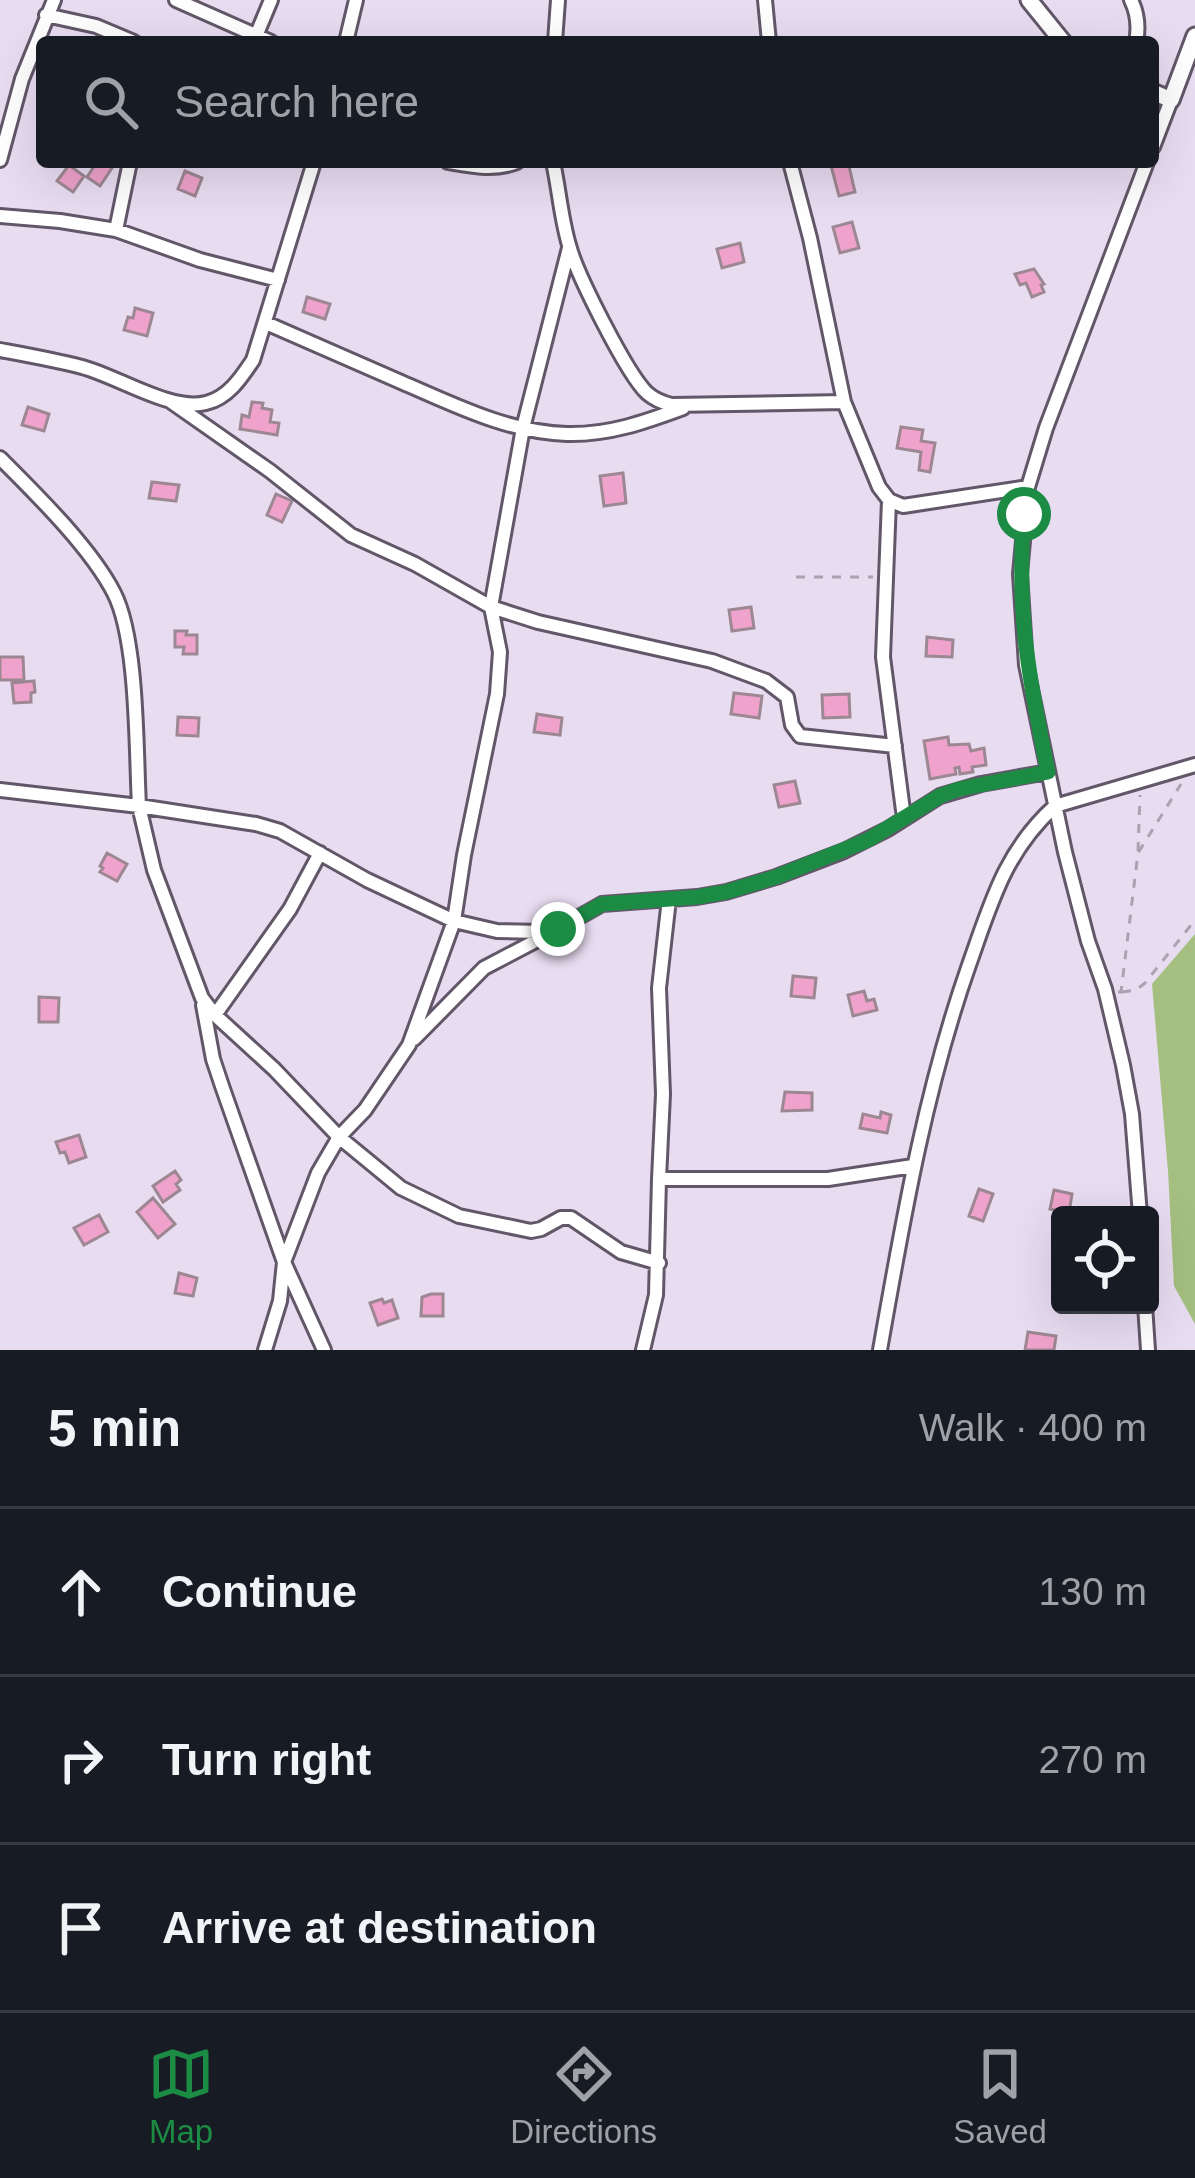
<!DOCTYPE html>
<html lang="en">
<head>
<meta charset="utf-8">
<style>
	:root { --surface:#171b24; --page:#20242c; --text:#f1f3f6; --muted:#9ea1a6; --line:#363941; --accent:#1c8c45 }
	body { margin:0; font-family:Arial,sans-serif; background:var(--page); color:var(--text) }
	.controls { position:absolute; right:36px; bottom:36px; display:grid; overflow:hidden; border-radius:12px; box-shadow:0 12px 48px #0002 }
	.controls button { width:108px; height:108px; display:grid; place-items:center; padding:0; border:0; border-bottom:3px solid var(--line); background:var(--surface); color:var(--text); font:60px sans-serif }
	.stop { position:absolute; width:36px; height:36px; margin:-27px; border:9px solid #1c8c45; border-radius:50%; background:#fff }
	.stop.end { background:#1c8c45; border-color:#fff; box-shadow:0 3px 12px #0008 }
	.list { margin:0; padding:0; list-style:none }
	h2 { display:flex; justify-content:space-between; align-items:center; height:156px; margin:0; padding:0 48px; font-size:51px }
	h2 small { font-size:39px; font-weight:400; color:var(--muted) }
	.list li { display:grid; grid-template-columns:78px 1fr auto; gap:36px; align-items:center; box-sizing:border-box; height:168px; padding:0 48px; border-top:3px solid var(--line) }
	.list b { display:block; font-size:45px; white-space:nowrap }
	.list em { font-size:39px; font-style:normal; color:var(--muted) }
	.icon { flex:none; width:66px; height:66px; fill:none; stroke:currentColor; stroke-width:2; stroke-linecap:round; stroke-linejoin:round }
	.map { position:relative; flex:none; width:1195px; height:1350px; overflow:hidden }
	.search { position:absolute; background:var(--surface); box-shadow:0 12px 48px #0002; left:36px; right:36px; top:36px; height:132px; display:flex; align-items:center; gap:30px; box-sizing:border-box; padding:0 42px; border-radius:12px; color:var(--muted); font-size:45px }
	.sheet { height:660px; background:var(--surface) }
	nav { display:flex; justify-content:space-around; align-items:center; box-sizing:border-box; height:168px; border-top:3px solid var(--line); background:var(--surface); font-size:33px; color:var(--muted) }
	nav a { display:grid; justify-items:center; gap:6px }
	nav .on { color:var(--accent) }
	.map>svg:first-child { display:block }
	.green { fill:#a5bf81 }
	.building { fill:#efa2cb; stroke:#9d8792; stroke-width:3 }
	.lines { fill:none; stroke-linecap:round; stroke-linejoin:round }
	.minor-casing { stroke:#625769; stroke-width:18 }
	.tertiary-casing { stroke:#625769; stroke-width:21 }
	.path { stroke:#aaa1b2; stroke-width:3; stroke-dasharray:9 9; stroke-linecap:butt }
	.minor { stroke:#fff; stroke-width:12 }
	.tertiary { stroke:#fff; stroke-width:15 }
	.route { stroke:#1c8c45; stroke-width:15 }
</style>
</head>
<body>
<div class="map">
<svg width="1195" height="1350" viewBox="0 0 1195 1350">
	<rect width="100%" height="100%" fill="#e8dcf1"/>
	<path class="green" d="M 1195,934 L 1195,1324 L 1174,1286 L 1168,1171 L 1152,984 Z"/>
	<path class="building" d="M 97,162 L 116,162 L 100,186 L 87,177 Z
		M 830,162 L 848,162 L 855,192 L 839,196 Z
		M 69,165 L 84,176 L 73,192 L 57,181 Z
		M 185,171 L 202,178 L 195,196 L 178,189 Z
		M 852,222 L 859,248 L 840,253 L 833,227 Z
		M 740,243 L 744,262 L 722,268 L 717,249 Z
		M 1034,269 L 1044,284 L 1041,285 L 1044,292 L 1032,297 L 1026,283 L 1020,285 L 1015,274 Z
		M 307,297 L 330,304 L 325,319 L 303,312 Z
		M 135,308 L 153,313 L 147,336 L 124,330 L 128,317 L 133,318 Z
		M 252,402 L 263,403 L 262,408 L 272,410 L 270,422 L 279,423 L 277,435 L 240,429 L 242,415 L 249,417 Z
		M 28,407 L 49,414 L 44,431 L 22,425 Z
		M 901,427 L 923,430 L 921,441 L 935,443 L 930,472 L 919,470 L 921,452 L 897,448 Z
		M 623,473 L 626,503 L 604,506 L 600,476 Z
		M 152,482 L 179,485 L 176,501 L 149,498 Z
		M 276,494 L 292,501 L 282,522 L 267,515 Z
		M 751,607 L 754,628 L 732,631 L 729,610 Z
		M 175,631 L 187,631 L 186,635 L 197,635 L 197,654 L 183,654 L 184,647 L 175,647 Z
		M 927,637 L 953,640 L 952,657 L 926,656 Z
		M 0,657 L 23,657 L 24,680 L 0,680 Z
		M 34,681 L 35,692 L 31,693 L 31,702 L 14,703 L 12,683 Z
		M 734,693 L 762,696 L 759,718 L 731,714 Z
		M 849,694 L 850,717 L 823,718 L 822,695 Z
		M 537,714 L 562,718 L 560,735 L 534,732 Z
		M 178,717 L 199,718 L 198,736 L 177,735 Z
		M 948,737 L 949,745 L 969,744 L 971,751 L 984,748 L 986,765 L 972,767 L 973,772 L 960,774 L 959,767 L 955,768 L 956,774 L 930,779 L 924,741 Z
		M 795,781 L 800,803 L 779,807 L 774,785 Z
		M 107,853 L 127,864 L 117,881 L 100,872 L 103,868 L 100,866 Z
		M 793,976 L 816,978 L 814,998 L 791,996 Z
		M 864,991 L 867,1001 L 874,999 L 877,1010 L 853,1016 L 848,995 Z
		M 39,997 L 59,998 L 58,1022 L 39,1022 Z
		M 785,1092 L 812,1093 L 812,1110 L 782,1111 Z
		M 881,1112 L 891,1115 L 887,1133 L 860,1128 L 863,1114 L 880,1118 Z
		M 79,1135 L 86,1157 L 69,1163 L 65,1152 L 60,1153 L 56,1142 Z
		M 175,1171 L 181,1180 L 176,1184 L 180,1190 L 163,1202 L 153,1186 Z
		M 979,1189 L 993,1194 L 983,1221 L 969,1216 Z
		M 1054,1190 L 1072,1194 L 1069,1213 L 1050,1209 Z
		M 153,1198 L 175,1224 L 158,1238 L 137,1212 Z
		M 99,1215 L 108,1232 L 84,1245 L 74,1228 Z
		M 179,1273 L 197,1278 L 193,1296 L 175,1293 Z
		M 431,1294 L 443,1294 L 443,1316 L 421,1316 L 422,1297 Z
		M 382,1299 L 384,1303 L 392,1300 L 398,1318 L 378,1325 L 370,1303 Z
		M 1028,1332 L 1056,1336 L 1054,1350 L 1025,1350 Z"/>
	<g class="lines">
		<g class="minor-casing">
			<path id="minor" d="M 176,0 L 271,42
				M 765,0 L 769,42
				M 1131,0 C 1138,14 1139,27 1136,42
				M 46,15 L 96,26 L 134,42
				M 256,36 L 271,0
				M 346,42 L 356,0
				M 555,42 L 558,0
				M 1153,147 L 1171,100
				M 0,160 L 22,79 L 54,0
				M 448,162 C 471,166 495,171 517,162
				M 553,162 C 559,189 561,218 569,245 C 576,273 627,374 647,393 C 655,400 663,403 672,405 L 844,402 L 879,487 L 889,500 L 903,506 L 1028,487
				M 790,162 L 810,238 L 844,402
				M 0,216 L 60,221 L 116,230 L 200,260 L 278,280
				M 116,230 L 130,162
				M 266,323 C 311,343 356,362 401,382 C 455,405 507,432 567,434 C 609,435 645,422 683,408
				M 0,350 C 27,355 55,360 82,367 C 117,376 171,412 206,403 C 228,398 241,378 253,360 L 314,162
				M 170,401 L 270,471 L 351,535 L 415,564 L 491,607 L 538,622 L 712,661 L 766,681 L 787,697 L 792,725 L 800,736 L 895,746
				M 0,458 C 36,494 91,548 114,593 C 138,640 136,751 139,806 L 256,824 L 280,831 L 367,880 L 454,921 L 464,855 L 497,694 L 500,652 L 491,607 L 523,428 L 569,248
				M 889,500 L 883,657 L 904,818
				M 0,790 L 139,806 L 154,870 L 202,998 L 215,1015 L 274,1069 L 339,1137 L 401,1188 L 459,1216 L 531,1231 L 541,1229 L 561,1218 L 571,1218 L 621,1252 L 659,1263
				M 203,1005 L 213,1059 L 222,1086 L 284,1262 L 324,1350
				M 215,1015 L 290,909 L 320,853
				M 414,1039 L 484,968 L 547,935
				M 659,1179 L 663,1094 L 659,988 L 669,899
				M 1140,1215 L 1132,1114 L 1123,1065 L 1105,989 L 1088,941 L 1065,852 L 1026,665 L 1020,574 L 1028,487 L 1046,428 L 1147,162
				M 1145,1305 L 1148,1350
				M 265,1350 L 280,1301 L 284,1262 L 318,1173 L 339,1137 L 365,1110 L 409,1045 L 454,921 L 497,931 L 542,932 L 558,929 L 602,904 L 697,897 L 726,892 L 776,877 L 844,851 L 888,829 L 940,796 L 981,784 L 1048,772
				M 643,1350 L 656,1295 L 659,1179 L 828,1179 L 913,1166
				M 880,1350 C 903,1220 925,1090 969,965 C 991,903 1005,851 1055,806 L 1195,765"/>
		</g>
		<g class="tertiary-casing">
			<path id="tertiary" d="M 1029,0 L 1063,42
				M 1153,92 L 1171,100 L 1195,36"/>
		</g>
		<path class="path" d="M 796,577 L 873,577
			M 1138,851 L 1140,795
			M 1118,992 L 1121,992 L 1138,853 L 1181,784
			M 1122,992 L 1136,990 L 1145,983 L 1195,920"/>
		<use href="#minor" class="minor"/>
		<use href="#tertiary" class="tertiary"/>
	</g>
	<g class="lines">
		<path class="route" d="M 558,929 L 602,904 L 697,897 L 726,892 L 776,877 L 868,840 L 940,796 L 959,789 L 1048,772 C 1029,679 1016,610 1024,514"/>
	</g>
</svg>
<div class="controls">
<button><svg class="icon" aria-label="locate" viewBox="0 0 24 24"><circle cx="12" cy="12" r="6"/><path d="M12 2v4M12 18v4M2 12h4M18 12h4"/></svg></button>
</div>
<div class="stop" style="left:1024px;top:514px"></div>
<div class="stop end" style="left:558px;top:929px"></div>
<div class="search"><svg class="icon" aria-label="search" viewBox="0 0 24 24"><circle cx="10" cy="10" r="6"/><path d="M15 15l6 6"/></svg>Search here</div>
</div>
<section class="sheet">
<h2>5 min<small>Walk · 400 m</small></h2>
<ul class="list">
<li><svg class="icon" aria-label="ahead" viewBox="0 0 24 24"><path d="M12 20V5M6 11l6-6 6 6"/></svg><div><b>Continue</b></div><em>130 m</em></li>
<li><svg class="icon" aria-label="right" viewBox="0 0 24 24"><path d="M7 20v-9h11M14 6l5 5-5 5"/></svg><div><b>Turn right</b></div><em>270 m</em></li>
<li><svg class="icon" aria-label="arrive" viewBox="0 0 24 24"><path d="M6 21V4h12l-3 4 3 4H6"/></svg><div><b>Arrive at destination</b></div></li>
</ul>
</section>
<nav>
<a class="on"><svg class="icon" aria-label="map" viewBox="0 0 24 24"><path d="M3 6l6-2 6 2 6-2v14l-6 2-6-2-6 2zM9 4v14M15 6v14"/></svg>Map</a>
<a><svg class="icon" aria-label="directions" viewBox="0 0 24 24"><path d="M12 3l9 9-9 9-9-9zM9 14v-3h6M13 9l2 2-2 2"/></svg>Directions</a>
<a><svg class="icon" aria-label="saved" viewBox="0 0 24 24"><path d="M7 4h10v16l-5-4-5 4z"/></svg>Saved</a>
</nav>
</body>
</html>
